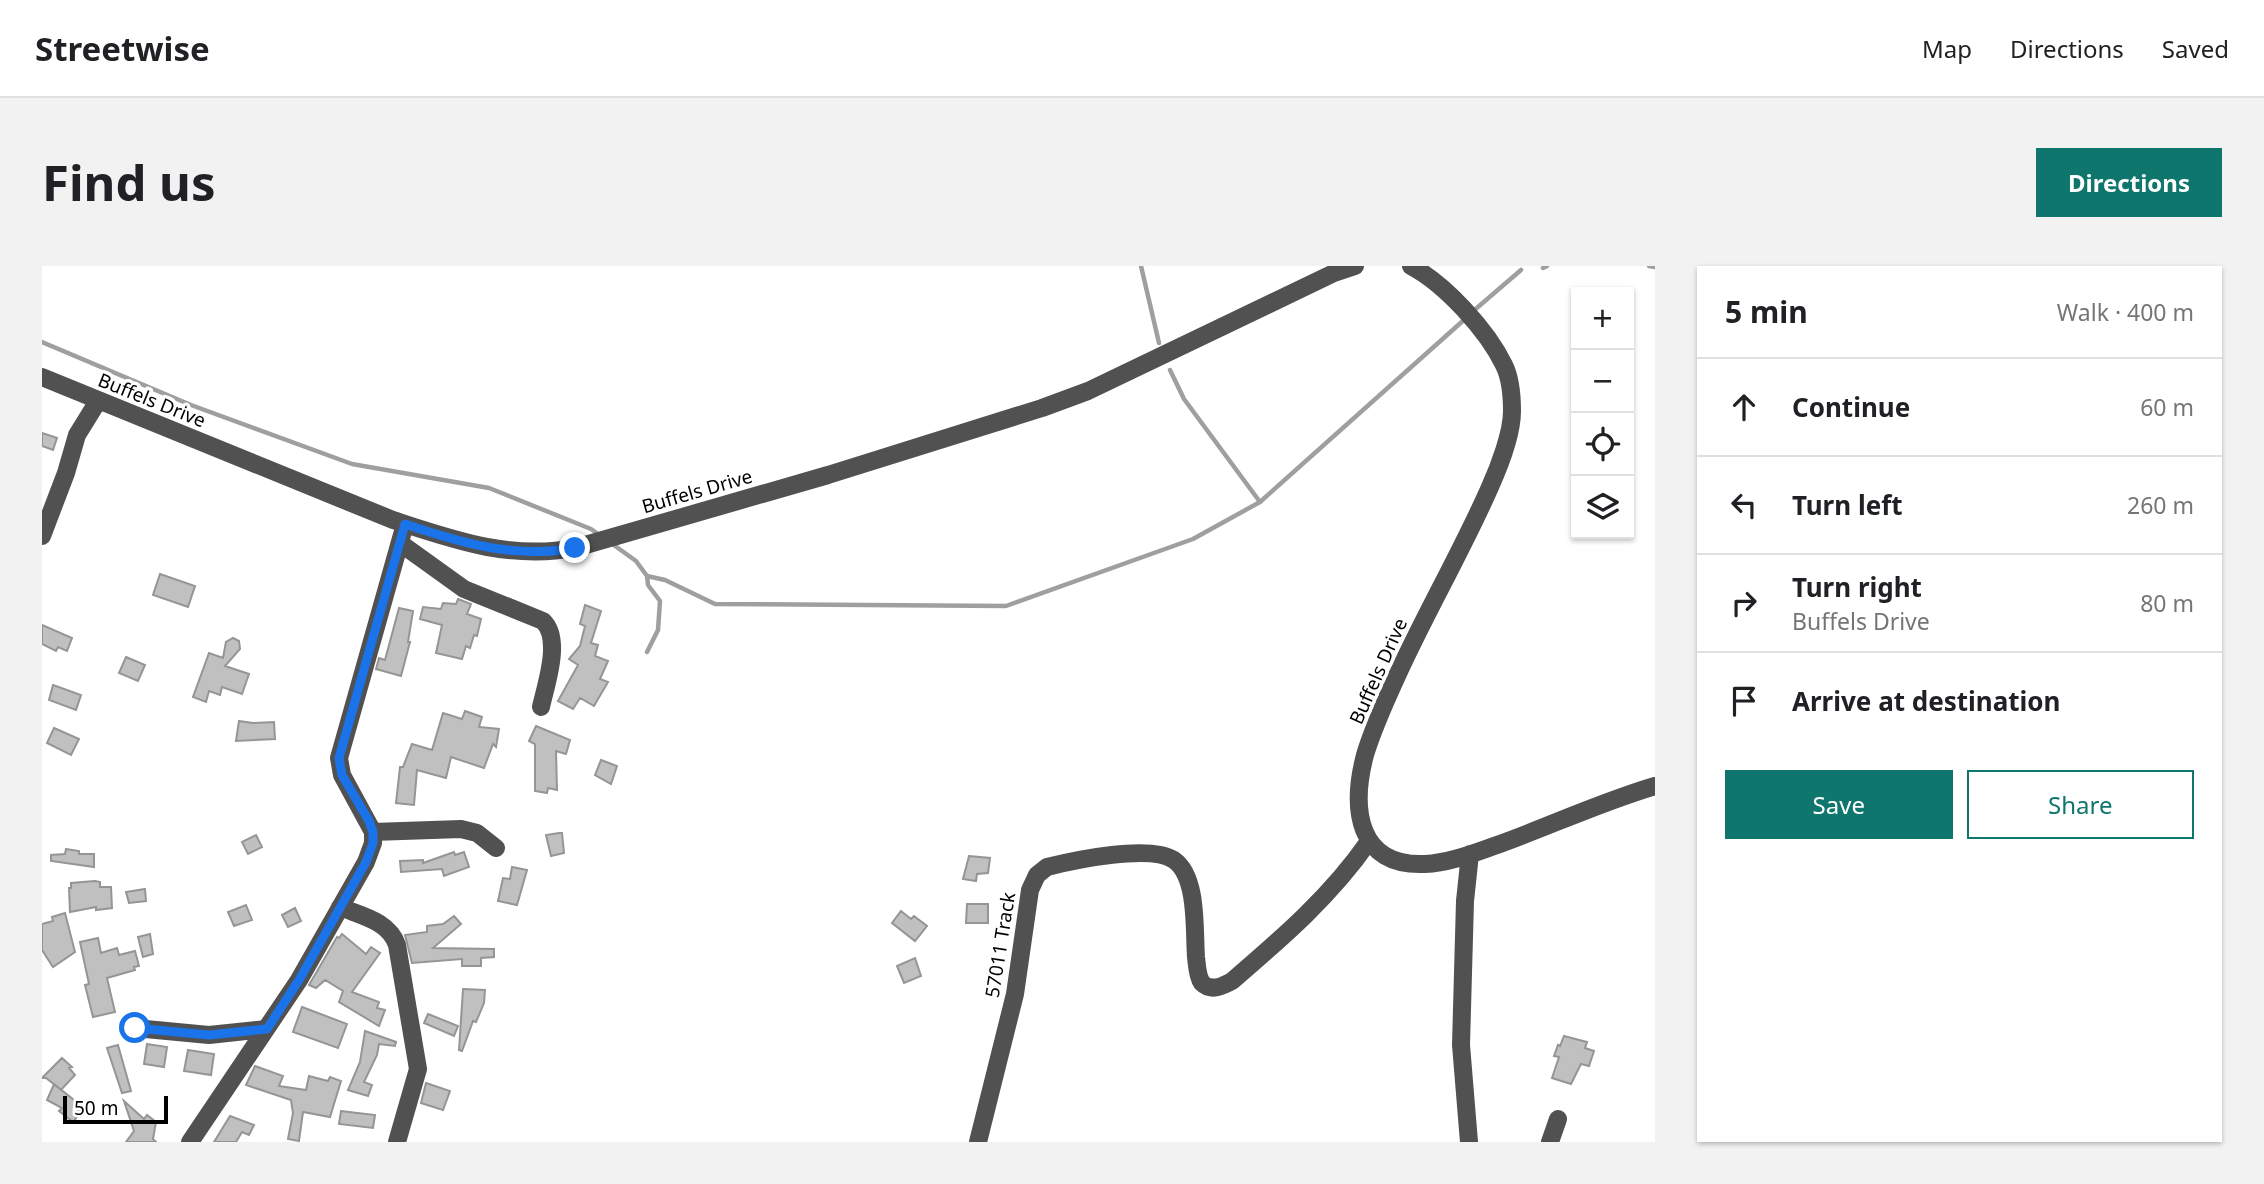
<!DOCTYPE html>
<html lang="en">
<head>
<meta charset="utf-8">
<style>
	:root { --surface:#fff; --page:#f2f2f2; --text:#202124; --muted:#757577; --line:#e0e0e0; --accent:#0f766e }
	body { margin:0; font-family:"Noto Sans",sans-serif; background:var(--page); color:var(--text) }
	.controls { position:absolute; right:21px; top:21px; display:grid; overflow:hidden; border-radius:0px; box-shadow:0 2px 5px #0004 }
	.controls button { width:63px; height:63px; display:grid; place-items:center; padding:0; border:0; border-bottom:2px solid var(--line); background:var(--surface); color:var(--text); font:35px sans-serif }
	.scale { position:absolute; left:21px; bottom:18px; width:105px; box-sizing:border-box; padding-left:7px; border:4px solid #000; border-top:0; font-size:19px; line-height:24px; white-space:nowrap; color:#000; -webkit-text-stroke:5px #fff; paint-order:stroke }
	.stop { position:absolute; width:21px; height:21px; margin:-16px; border:5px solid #1a73e8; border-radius:50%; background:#fff }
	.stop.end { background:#1a73e8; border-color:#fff; box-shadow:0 2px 7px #0008 }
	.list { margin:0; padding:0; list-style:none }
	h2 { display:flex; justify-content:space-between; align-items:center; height:91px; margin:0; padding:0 28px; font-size:30px }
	h2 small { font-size:23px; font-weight:400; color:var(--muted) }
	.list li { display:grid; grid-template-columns:46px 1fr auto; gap:21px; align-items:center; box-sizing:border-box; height:98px; padding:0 28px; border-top:2px solid var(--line) }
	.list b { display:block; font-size:26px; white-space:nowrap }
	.list p { margin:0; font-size:23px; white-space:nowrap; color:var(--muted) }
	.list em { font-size:23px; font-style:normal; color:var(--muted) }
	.actions { display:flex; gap:14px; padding:21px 28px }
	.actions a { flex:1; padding:16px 0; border:2px solid var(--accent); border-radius:0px; text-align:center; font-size:24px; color:var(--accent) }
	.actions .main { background:var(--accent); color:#fff }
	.icon { flex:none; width:38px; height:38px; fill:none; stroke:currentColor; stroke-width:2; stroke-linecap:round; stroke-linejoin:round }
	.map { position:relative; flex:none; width:1613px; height:876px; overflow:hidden; border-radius:0px }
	header { display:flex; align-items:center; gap:42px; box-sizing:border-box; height:98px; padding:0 35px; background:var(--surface); border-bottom:2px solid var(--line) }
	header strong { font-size:33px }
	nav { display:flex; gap:38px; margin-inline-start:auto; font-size:24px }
	.intro { display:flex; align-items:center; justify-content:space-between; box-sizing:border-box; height:168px; padding:0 42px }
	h1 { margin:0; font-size:49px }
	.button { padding:18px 32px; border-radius:0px; background:var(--accent); color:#fff; font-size:24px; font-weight:700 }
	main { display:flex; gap:42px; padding:0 42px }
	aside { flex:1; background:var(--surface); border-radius:0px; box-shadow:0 2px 5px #0004 }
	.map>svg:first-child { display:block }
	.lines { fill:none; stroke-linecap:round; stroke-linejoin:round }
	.stream { stroke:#9f9f9f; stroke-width:4.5 }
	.building { fill:#c0c0c0; stroke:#959595; stroke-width:2 }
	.minor { stroke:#515151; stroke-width:18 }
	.route { stroke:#1a73e8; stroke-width:9 }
	.labels { text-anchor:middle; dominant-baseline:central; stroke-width:7; stroke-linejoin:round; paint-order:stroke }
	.street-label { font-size:19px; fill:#000; stroke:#fff }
</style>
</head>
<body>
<header>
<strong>Streetwise</strong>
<nav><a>Map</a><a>Directions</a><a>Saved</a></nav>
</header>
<div class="intro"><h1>Find us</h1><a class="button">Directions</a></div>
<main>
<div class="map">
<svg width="1613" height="876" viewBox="0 0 1613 876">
	<rect width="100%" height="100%" fill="#fff"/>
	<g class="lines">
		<path class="stream" d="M 1099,0 L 1117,77
			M 1607,0 L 1613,1
			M 1501,2 L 1505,0
			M 1429,47 L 1479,4
			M 0,76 L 149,139 L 310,198 L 447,222 L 549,263 L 559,270
			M 1128,104 L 1142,133 L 1218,236
			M 569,277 L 594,295 L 605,310 L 623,314 L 673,338 L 964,340 L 1151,273 L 1218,236 L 1423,53
			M 605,386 L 616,364 L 618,335 L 606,319 L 605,310"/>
	</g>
	<path class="building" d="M 0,167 L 15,172 L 11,184 L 0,180 Z
		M 118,308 L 153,320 L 146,341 L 111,329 Z
		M 416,333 L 429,338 L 425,348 L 439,353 L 435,370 L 432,369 L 428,382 L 424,380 L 420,393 L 394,387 L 400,359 L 378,353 L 381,341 L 399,343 L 401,337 L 414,338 Z
		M 543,339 L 559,345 L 549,377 L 556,379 L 553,390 L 566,395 L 558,413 L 566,416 L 552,440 L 538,432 L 531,443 L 516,435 L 536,399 L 527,393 L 538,380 L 543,360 L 538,358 Z
		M 357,342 L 371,345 L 366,376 L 368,376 L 359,410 L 334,403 L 337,392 L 343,394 Z
		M 0,359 L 30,372 L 25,385 L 16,381 L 14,385 L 0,378 Z
		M 191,372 L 197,375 L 198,383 L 183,400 L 207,408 L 200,428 L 180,421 L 178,429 L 167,425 L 164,436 L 151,431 L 167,387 L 181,392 L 184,376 Z
		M 84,391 L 103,399 L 96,415 L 77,407 Z
		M 11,419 L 39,429 L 34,444 L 7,434 Z
		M 423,445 L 440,451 L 437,461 L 457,463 L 454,481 L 451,478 L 442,502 L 409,491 L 404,512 L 375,504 L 372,539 L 354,537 L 358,501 L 361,501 L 370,478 L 390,484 L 401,447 L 420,453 Z
		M 197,455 L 211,457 L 232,456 L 233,473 L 194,475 Z
		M 494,460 L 528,474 L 524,488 L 514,485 L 515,524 L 506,522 L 505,527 L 493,525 L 493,478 L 487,475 Z
		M 12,462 L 37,473 L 29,489 L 5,477 Z
		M 559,494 L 575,500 L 569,518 L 553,509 Z
		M 517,567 L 520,567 L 522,587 L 509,590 L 504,569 Z
		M 214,569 L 220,581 L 206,588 L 200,576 Z
		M 24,583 L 37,585 L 37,588 L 52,588 L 52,601 L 9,595 L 9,589 L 23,588 Z
		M 412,586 L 413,589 L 422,586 L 427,601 L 402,610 L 400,603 L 359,606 L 358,595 L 381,594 L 381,597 Z
		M 927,590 L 948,592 L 946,607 L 935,608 L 934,615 L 921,613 Z
		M 470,601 L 485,604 L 475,639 L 456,635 L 461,612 L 468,613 Z
		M 53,615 L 58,616 L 58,621 L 69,621 L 70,642 L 54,644 L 54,641 L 28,646 L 27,622 L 29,622 L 29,617 Z
		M 103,623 L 104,635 L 87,637 L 84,626 Z
		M 925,638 L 946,638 L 946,657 L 924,657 Z
		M 204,639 L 210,654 L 192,660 L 186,646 Z
		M 253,642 L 259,655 L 246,661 L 240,649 Z
		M 859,645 L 869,653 L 872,650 L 885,660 L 873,675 L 850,657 Z
		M 23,647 L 33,686 L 11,701 L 0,684 L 0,658 L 11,655 L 10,651 Z
		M 412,650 L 419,658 L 391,682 L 452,683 L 452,691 L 439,692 L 439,700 L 420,700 L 420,693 L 370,697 L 363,669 L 385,666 L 385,660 L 401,658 Z
		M 108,668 L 111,688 L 101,691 L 96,671 Z
		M 300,668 L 324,688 L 329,681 L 338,687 L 310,726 L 337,736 L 335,742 L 343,744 L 337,760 L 297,736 L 301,725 L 283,714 L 274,722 L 267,719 L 295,671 L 297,672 Z
		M 56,672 L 59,687 L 75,682 L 77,689 L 93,685 L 97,700 L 92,701 L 93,704 L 65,712 L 73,746 L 51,751 L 43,719 L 47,718 L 38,676 Z
		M 873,692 L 879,710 L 862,717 L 855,700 Z
		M 421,723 L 443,724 L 442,737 L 434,756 L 431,755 L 420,785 L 417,784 Z
		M 260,741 L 305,758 L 296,782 L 251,766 Z
		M 386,748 L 416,760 L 412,770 L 382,757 Z
		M 323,765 L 354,776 L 353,780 L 337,778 L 335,789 L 322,816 L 330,819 L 326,830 L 306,824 L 318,796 Z
		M 1522,770 L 1545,776 L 1543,782 L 1552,785 L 1547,800 L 1539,798 L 1529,818 L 1510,812 L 1517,791 L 1512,790 L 1516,779 L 1518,780 Z
		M 105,778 L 125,781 L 122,801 L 102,798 Z
		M 76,779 L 89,825 L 80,827 L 65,782 Z
		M 146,784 L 172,788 L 169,809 L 142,805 Z
		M 20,792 L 30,801 L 27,802 L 33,809 L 19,824 L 4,812 L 0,812 Z
		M 213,800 L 241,810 L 237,820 L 264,824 L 267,810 L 286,815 L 288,811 L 299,815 L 288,851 L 261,846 L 257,875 L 246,873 L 251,847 L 249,834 L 204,819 Z
		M 384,817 L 408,825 L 401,844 L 379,837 Z
		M 12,818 L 42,842 L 31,856 L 17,845 L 20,842 L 5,834 Z
		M 82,835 L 102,853 L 105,849 L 114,856 L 111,873 L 114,876 L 84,876 L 92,865 Z
		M 299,845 L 333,849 L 331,862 L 297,858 Z
		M 188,850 L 212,859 L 207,869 L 200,866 L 194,876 L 172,876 Z"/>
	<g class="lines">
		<path class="minor" d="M 1369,0 C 1403,18 1445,64 1462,99 C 1469,113 1470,130 1470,145 C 1470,167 1457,201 1448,221 C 1420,285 1384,346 1355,410 C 1343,436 1331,462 1323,489 C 1309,542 1315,601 1383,598 C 1407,597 1432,587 1455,579 C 1508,560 1559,536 1613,520
			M 0,111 L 351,254 C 412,274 468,294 533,282 L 786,209 L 1000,142 L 1046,125 L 1292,7 L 1313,0
			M 0,270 L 24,207 L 35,169 L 56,135
			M 358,277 L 422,323 L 501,355 C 520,373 504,418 499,441
			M 331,566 L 419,563 L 435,567 L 454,582
			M 298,641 C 320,650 347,655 355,679 L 376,803 L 355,876
			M 93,762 L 167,769 L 224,763
			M 148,876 L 257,714 L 324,596 L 331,577 L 331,566 L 300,509 L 297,492 L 363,258
			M 936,876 L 973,728 L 988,624 L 995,609 L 1005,601 C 1033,594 1108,578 1132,594 C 1156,611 1152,663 1154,691 C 1155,698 1155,710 1160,717 C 1169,726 1181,720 1190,715 C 1240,672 1289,630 1327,575
			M 1427,876 L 1419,779 L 1423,635 L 1428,588
			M 1508,876 L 1516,853"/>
	</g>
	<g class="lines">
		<path class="route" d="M 93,762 L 167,769 L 225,763 L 257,714 L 324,596 L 331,577 L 331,566 L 327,555 L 300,509 L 297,492 L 363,258 C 419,277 473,293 533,282"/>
	</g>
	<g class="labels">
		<g class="street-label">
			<text transform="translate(110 134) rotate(22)">Buffels Drive</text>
			<text transform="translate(655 225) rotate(-16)">Buffels Drive</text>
			<text transform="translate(1336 405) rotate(-66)">Buffels Drive</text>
			<text transform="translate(958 679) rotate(-81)">57011 Track</text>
		</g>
	</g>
</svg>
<div class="controls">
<button>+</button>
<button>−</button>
<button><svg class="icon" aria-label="locate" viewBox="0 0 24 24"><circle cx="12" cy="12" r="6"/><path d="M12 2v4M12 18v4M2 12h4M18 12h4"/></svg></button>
<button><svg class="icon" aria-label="layers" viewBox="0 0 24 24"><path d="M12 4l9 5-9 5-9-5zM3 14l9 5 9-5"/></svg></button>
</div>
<div class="scale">50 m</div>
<div class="stop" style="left:93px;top:762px"></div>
<div class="stop end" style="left:533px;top:282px"></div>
</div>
<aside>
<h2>5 min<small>Walk · 400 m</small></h2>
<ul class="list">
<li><svg class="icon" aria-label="ahead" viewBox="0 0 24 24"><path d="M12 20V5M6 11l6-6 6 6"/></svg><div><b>Continue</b></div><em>60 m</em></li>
<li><svg class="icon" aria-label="left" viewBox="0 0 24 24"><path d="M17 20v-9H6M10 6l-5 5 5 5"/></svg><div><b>Turn left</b></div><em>260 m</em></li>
<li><svg class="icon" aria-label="right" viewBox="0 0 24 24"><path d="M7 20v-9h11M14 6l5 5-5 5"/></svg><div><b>Turn right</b><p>Buffels Drive</p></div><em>80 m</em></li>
<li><svg class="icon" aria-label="arrive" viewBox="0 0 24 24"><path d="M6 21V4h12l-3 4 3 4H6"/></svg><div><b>Arrive at destination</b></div></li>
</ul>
<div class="actions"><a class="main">Save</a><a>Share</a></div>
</aside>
</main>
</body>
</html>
